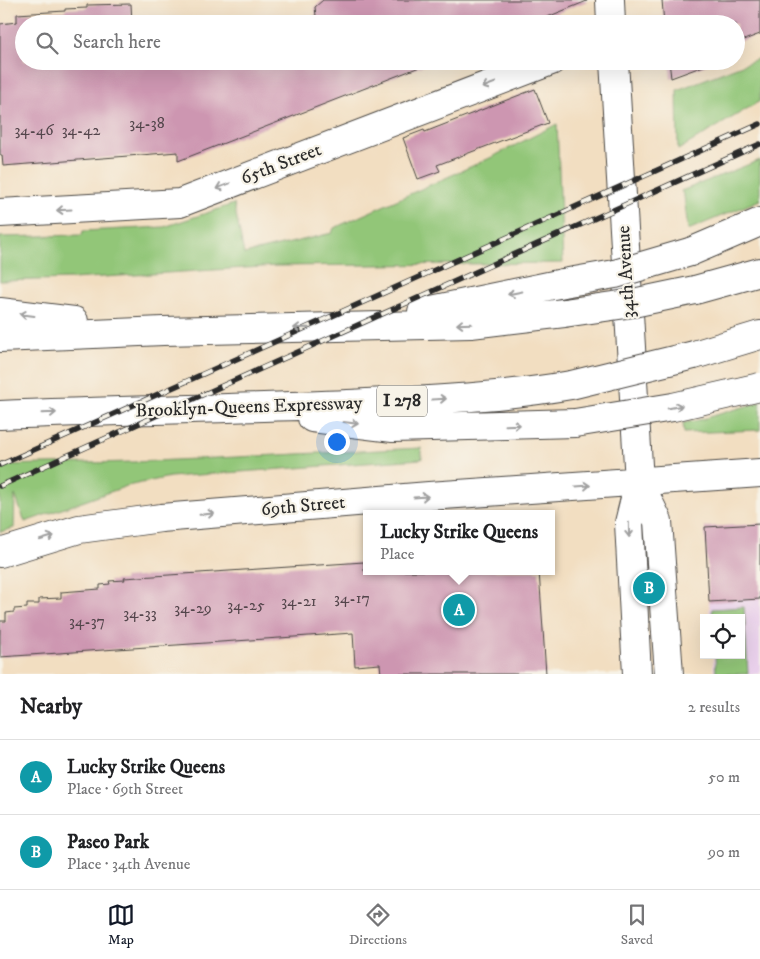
<!DOCTYPE html>
<html lang="en">
<head>
<meta charset="utf-8">
<style>
	:root { --surface:#fff; --page:#f6f6f6; --text:#202124; --muted:#757577; --line:#e0e0e0; --accent:#111827 }
	body { margin:0; font-family:"IM FELL DW Pica",serif; background:var(--page); color:var(--text) }
	.controls { position:absolute; right:15px; bottom:15px; display:grid; overflow:hidden; border-radius:0px; box-shadow:0 5px 20px #0002 }
	.controls button { width:45px; height:45px; display:grid; place-items:center; padding:0; border:0; border-bottom:1px solid var(--line); background:var(--surface); color:var(--text); font:25px sans-serif }
	.you { position:absolute; left:336px; top:441px; width:18px; height:18px; margin:-12px; border:4px solid #fff; border-radius:50%; background:#1a73e8; box-shadow:0 0 0 8px #1a73e833 }
	.badge { display:grid; place-items:center; width:32px; height:32px; border-radius:50%; background:var(--accent); color:#fff; font-size:16px; font-weight:700 }
	.pin { position:absolute; translate:-50% -50%; border:2px solid #fff; box-shadow:0 1px 5px #0006 }
	.popup { position:absolute; left:363px; top:510px; width:192px; height:65px; box-sizing:border-box; display:grid; place-content:center; border-radius:0px; background:var(--surface); filter:drop-shadow(0 1px 4px #0005); font-size:16px; white-space:nowrap; color:var(--muted) }
	.popup b { font-size:19px; color:var(--text) }
	.popup::after { content:''; position:absolute; left:50%; top:100%; margin-left:-10px; border:10px solid transparent; border-top-color:var(--surface) }
	.list { margin:0; padding:0; list-style:none }
	h2 { display:flex; justify-content:space-between; align-items:center; height:65px; margin:0; padding:0 20px; font-size:21px }
	h2 small { font-size:16px; font-weight:400; color:var(--muted) }
	.list li { display:grid; grid-template-columns:32px 1fr auto; gap:15px; align-items:center; box-sizing:border-box; height:75px; padding:0 20px; border-top:1px solid var(--line) }
	.list b { display:block; font-size:19px; white-space:nowrap }
	.list p { margin:0; font-size:16px; white-space:nowrap; color:var(--muted) }
	.list em { font-size:16px; font-style:normal; color:var(--muted) }
	.icon { flex:none; width:28px; height:28px; fill:none; stroke:currentColor; stroke-width:2; stroke-linecap:round; stroke-linejoin:round }
	.map { position:relative; flex:none; width:760px; height:674px; overflow:hidden }
	.search { position:absolute; background:var(--surface); box-shadow:0 5px 20px #0002; left:15px; right:15px; top:15px; height:55px; display:flex; align-items:center; gap:12px; box-sizing:border-box; padding:0 18px; border-radius:28px; color:var(--muted); font-size:19px }
	.sheet { height:215px; background:var(--surface) }
	nav { display:flex; justify-content:space-around; align-items:center; box-sizing:border-box; height:70px; border-top:1px solid var(--line); background:var(--surface); font-size:14px; color:var(--muted) }
	nav a { display:grid; justify-items:center; gap:2px }
	nav .on { color:var(--accent) }
	.map>svg:first-child { display:block }
	.built { fill:#ead1ec }
	.green { fill:#92c678; stroke:#5e7852 }
	.building { fill:#cd96b1 }
	.lines { fill:none; stroke-linecap:round; stroke-linejoin:round }
	.minor-casing { stroke:#494642; stroke-width:30 }
	.highway-casing { stroke:#494642; stroke-width:30 }
	.minor { stroke:#fff; stroke-width:28 }
	.highway { stroke:#fff; stroke-width:28 }
	.rail-casing { stroke:#2b2b2b; stroke-width:5.5 }
	.rail { stroke:#f7f3e8; stroke-width:4; stroke-dasharray:11; stroke-linecap:butt }
	.highway-bridge-casing { stroke:#494642; stroke-width:30; stroke-linecap:butt }
	.highway-bridge { stroke:#fff; stroke-width:28 }
	.oneway { stroke:#a0a0a0 }
	.labels { text-anchor:middle; dominant-baseline:central; stroke-width:4.5; stroke-linejoin:round; paint-order:stroke }
	.number-label { font-size:16px; fill:#54464c }
	.shield { fill:#f7f3e8; stroke:#686764; stroke-width:1 }
	.shield-label { font-size:18px; font-weight:bold; fill:#2b2b2b }
	.street-label { font-size:19px; fill:#2b2b2b; stroke:#f7f3e8 }
</style>
</head>
<body>
<div class="map">
<svg width="760" height="674" viewBox="0 0 760 674">
	<rect width="100%" height="100%" fill="#f7f3e8"/>
	<filter id="ink" filterUnits="userSpaceOnUse"><feTurbulence type="fractalNoise" baseFrequency=".02" numOctaves="2"/><feDisplacementMap in="SourceGraphic" scale="10" xChannelSelector="R" yChannelSelector="G"/><feConvolveMatrix kernelMatrix="1 2 1 2 8 2 1 2 1" color-interpolation-filters="sRGB"/></filter>
	<filter id="wash" filterUnits="userSpaceOnUse"><feTurbulence type="fractalNoise" baseFrequency=".0096" numOctaves="4" result="noise"/><feDisplacementMap in="SourceGraphic" scale="20" xChannelSelector="R" yChannelSelector="G"/><feGaussianBlur stdDeviation="1.12" result="paint"/><feColorMatrix in="noise" values="0 0 0 0 0 0 0 0 0 0 0 0 0 0 0 0 0 1.4 0 .05"/><feComposite in="paint" operator="in"/></filter>
	<g filter="url(#wash)">
		<rect width="100%" height="100%" fill="#f2dec1"/>
		<path class="built" d="M 760,524 L 760,674 L 714,674 L 713,655 L 741,655 L 741,618 L 710,618 L 705,527 Z"/>
		<path class="green" d="M 760,58 L 760,101 L 678,150 L 677,90 Z
			M 557,124 L 563,263 L 277,266 L 72,279 L 0,281 L 0,237 L 82,235 L 83,231 L 164,227 L 234,204 L 244,254 L 332,233 L 334,228 L 490,158 Z
			M 760,160 L 760,200 L 688,230 L 684,196 L 681,191 Z
			M 760,402 L 760,430 L 684,433 L 683,423 L 699,420 Z
			M 421,448 L 422,459 L 170,477 L 127,486 L 25,522 L 15,495 L 14,528 L 0,532 L 0,465 L 134,462 Z
			M 744,607 L 748,674 L 716,674 L 715,655 L 741,655 L 741,618 L 713,618 L 712,609 Z"/>
		<g id="blocks">
			<path class="building" d="M 323,0 L 587,0 L 587,1 L 530,24 L 296,24 L 302,18 L 316,16 L 315,7 Z
				M 662,0 L 760,0 L 760,34 L 736,43 L 736,24 L 664,24 Z
				M 131,4 L 132,24 L 24,24 L 24,61 L 435,61 L 178,161 L 178,152 L 3,166 L 2,155 L 0,155 L 0,24 L 17,22 L 17,14 L 65,11 L 65,9 L 87,8 L 87,5 Z
				M 669,61 L 708,61 L 709,64 L 671,78 Z
				M 535,89 L 548,123 L 437,165 L 440,171 L 418,179 L 403,138 L 424,130 L 425,132 Z
				M 760,524 L 760,599 L 709,602 L 705,527 Z
				M 364,562 L 364,571 L 539,571 L 546,674 L 381,674 L 380,664 L 355,666 L 353,633 L 0,657 L 0,621 L 6,621 L 6,613 L 14,612 L 14,609 L 27,608 L 27,604 L 39,604 L 39,599 L 61,598 L 61,592 L 100,589 L 100,585 L 110,584 L 109,581 L 125,580 L 124,578 Z"/>
		</g>
	</g>
	<g filter="url(#ink)">
		<use href="#blocks" fill-opacity="0" stroke="#494642" stroke-width="1"/>
		<g class="lines">
			<g class="minor-casing">
				<path id="minor" d="M 610,0 L 611,24
					M 614,61 L 639,482 L 629,523 L 637,674
					M 0,213 L 180,203 L 551,61
					M 639,482 L 658,521 L 669,674
					M 0,553 L 79,529 L 161,518 L 429,496 L 760,473"/>
			</g>
			<g class="highway-casing">
				<path id="highway" d="M 690,252 L 760,222
					M 695,290 L 760,272
					M 0,312 L 74,321
					M 422,312 L 563,283
					M 0,338 L 163,331 L 471,324 L 564,313
					M 694,355 L 760,335
					M 0,415 C 116,410 232,409 348,404 C 423,400 497,398 571,385
					M 312,418 L 393,428 L 575,423"/>
			</g>
			<use href="#minor" class="minor"/>
			<use href="#highway" class="highway"/>
			<g class="rail-casing">
				<path id="rail" d="M 0,465 L 760,124
					M 0,486 L 760,144"/>
			</g>
			<use href="#rail" class="rail"/>
			<g class="highway-bridge-casing">
				<path id="highway-bridge" d="M 563,283 L 615,274 L 690,252
					M 564,313 L 633,303 L 695,290
					M 571,385 L 694,355
					M 575,423 L 673,407 L 760,387"/>
			</g>
			<use href="#highway-bridge" class="highway-bridge"/>
		</g>
		<defs><path id="oneway-shaft" d="M-6 0H5M1.5-3L5.5 0L1.5 3" fill="none" stroke-width="1.6" stroke-linecap="round" stroke-linejoin="round" transform="scale(1.25)"/></defs>
		<g class="oneway">
			<use href="#oneway-shaft" transform="translate(489 85) rotate(159)"/>
			<use href="#oneway-shaft" transform="translate(223 186) rotate(159)"/>
			<use href="#oneway-shaft" transform="translate(64 210) rotate(177)"/>
			<use href="#oneway-shaft" transform="translate(515 293) rotate(168)"/>
			<use href="#oneway-shaft" transform="translate(27 315) rotate(-173)"/>
			<use href="#oneway-shaft" transform="translate(464 324) rotate(178)"/>
			<use href="#oneway-shaft" transform="translate(301 328) rotate(179)"/>
			<use href="#oneway-shaft" transform="translate(439 399) rotate(-3)"/>
			<use href="#oneway-shaft" transform="translate(675 407) rotate(-11)"/>
			<use href="#oneway-shaft" transform="translate(49 413) rotate(-2)"/>
			<use href="#oneway-shaft" transform="translate(351 423) rotate(7)"/>
			<use href="#oneway-shaft" transform="translate(513 425) rotate(-2)"/>
			<use href="#oneway-shaft" transform="translate(583 486) rotate(-4)"/>
			<use href="#oneway-shaft" transform="translate(421 497) rotate(-4)"/>
			<use href="#oneway-shaft" transform="translate(207 514) rotate(-5)"/>
			<use href="#oneway-shaft" transform="translate(629 530) rotate(89)"/>
			<use href="#oneway-shaft" transform="translate(47 538) rotate(-17)"/>
		</g>
	</g>
	<g class="labels">
		<g class="number-label">
			<text x="147" y="123">34-38</text>
			<text x="34" y="130">34-46</text>
			<text x="81" y="130">34-42</text>
			<text x="352" y="598">34-17</text>
			<text x="299" y="601">34-21</text>
			<text x="246" y="605">34-25</text>
			<text x="193" y="608">34-29</text>
			<text x="140" y="613">34-33</text>
			<text x="87" y="621">34-37</text>
		</g>
		<rect class="shield" x="377" y="385.5" width="50" height="31" rx="4"/>
		<g class="shield-label">
			<text x="402" y="401">I 278</text>
		</g>
		<g class="street-label">
			<text transform="translate(281 164) rotate(-21)">65th Street</text>
			<text transform="translate(626 272) rotate(-93)">34th Avenue</text>
			<text transform="translate(249 407) rotate(-2)">Brooklyn-Queens Expressway</text>
			<text transform="translate(303 506) rotate(-5)">69th Street</text>
		</g>
	</g>
</svg>
<div class="controls">
<button><svg class="icon" aria-label="locate" viewBox="0 0 24 24"><circle cx="12" cy="12" r="6"/><path d="M12 2v4M12 18v4M2 12h4M18 12h4"/></svg></button>
</div>
<div class="you"></div>
<div class="pin badge" style="left:459px;top:610px;background:#0f9aa8">A</div>
<div class="popup"><b>Lucky Strike Queens</b>Place</div>
<div class="pin badge" style="left:649px;top:588px;background:#0f9aa8">B</div>
<div class="search"><svg class="icon" aria-label="search" viewBox="0 0 24 24"><circle cx="10" cy="10" r="6"/><path d="M15 15l6 6"/></svg>Search here</div>
</div>
<section class="sheet">
<h2>Nearby<small>2 results</small></h2>
<ul class="list">
<li><span class="badge" style="background:#0f9aa8">A</span><div><b>Lucky Strike Queens</b><p>Place · 69th Street</p></div><em>50 m</em></li>
<li><span class="badge" style="background:#0f9aa8">B</span><div><b>Paseo Park</b><p>Place · 34th Avenue</p></div><em>90 m</em></li>
</ul>
</section>
<nav>
<a class="on"><svg class="icon" aria-label="map" viewBox="0 0 24 24"><path d="M3 6l6-2 6 2 6-2v14l-6 2-6-2-6 2zM9 4v14M15 6v14"/></svg>Map</a>
<a><svg class="icon" aria-label="directions" viewBox="0 0 24 24"><path d="M12 3l9 9-9 9-9-9zM9 14v-3h6M13 9l2 2-2 2"/></svg>Directions</a>
<a><svg class="icon" aria-label="saved" viewBox="0 0 24 24"><path d="M7 4h10v16l-5-4-5 4z"/></svg>Saved</a>
</nav>
</body>
</html>
